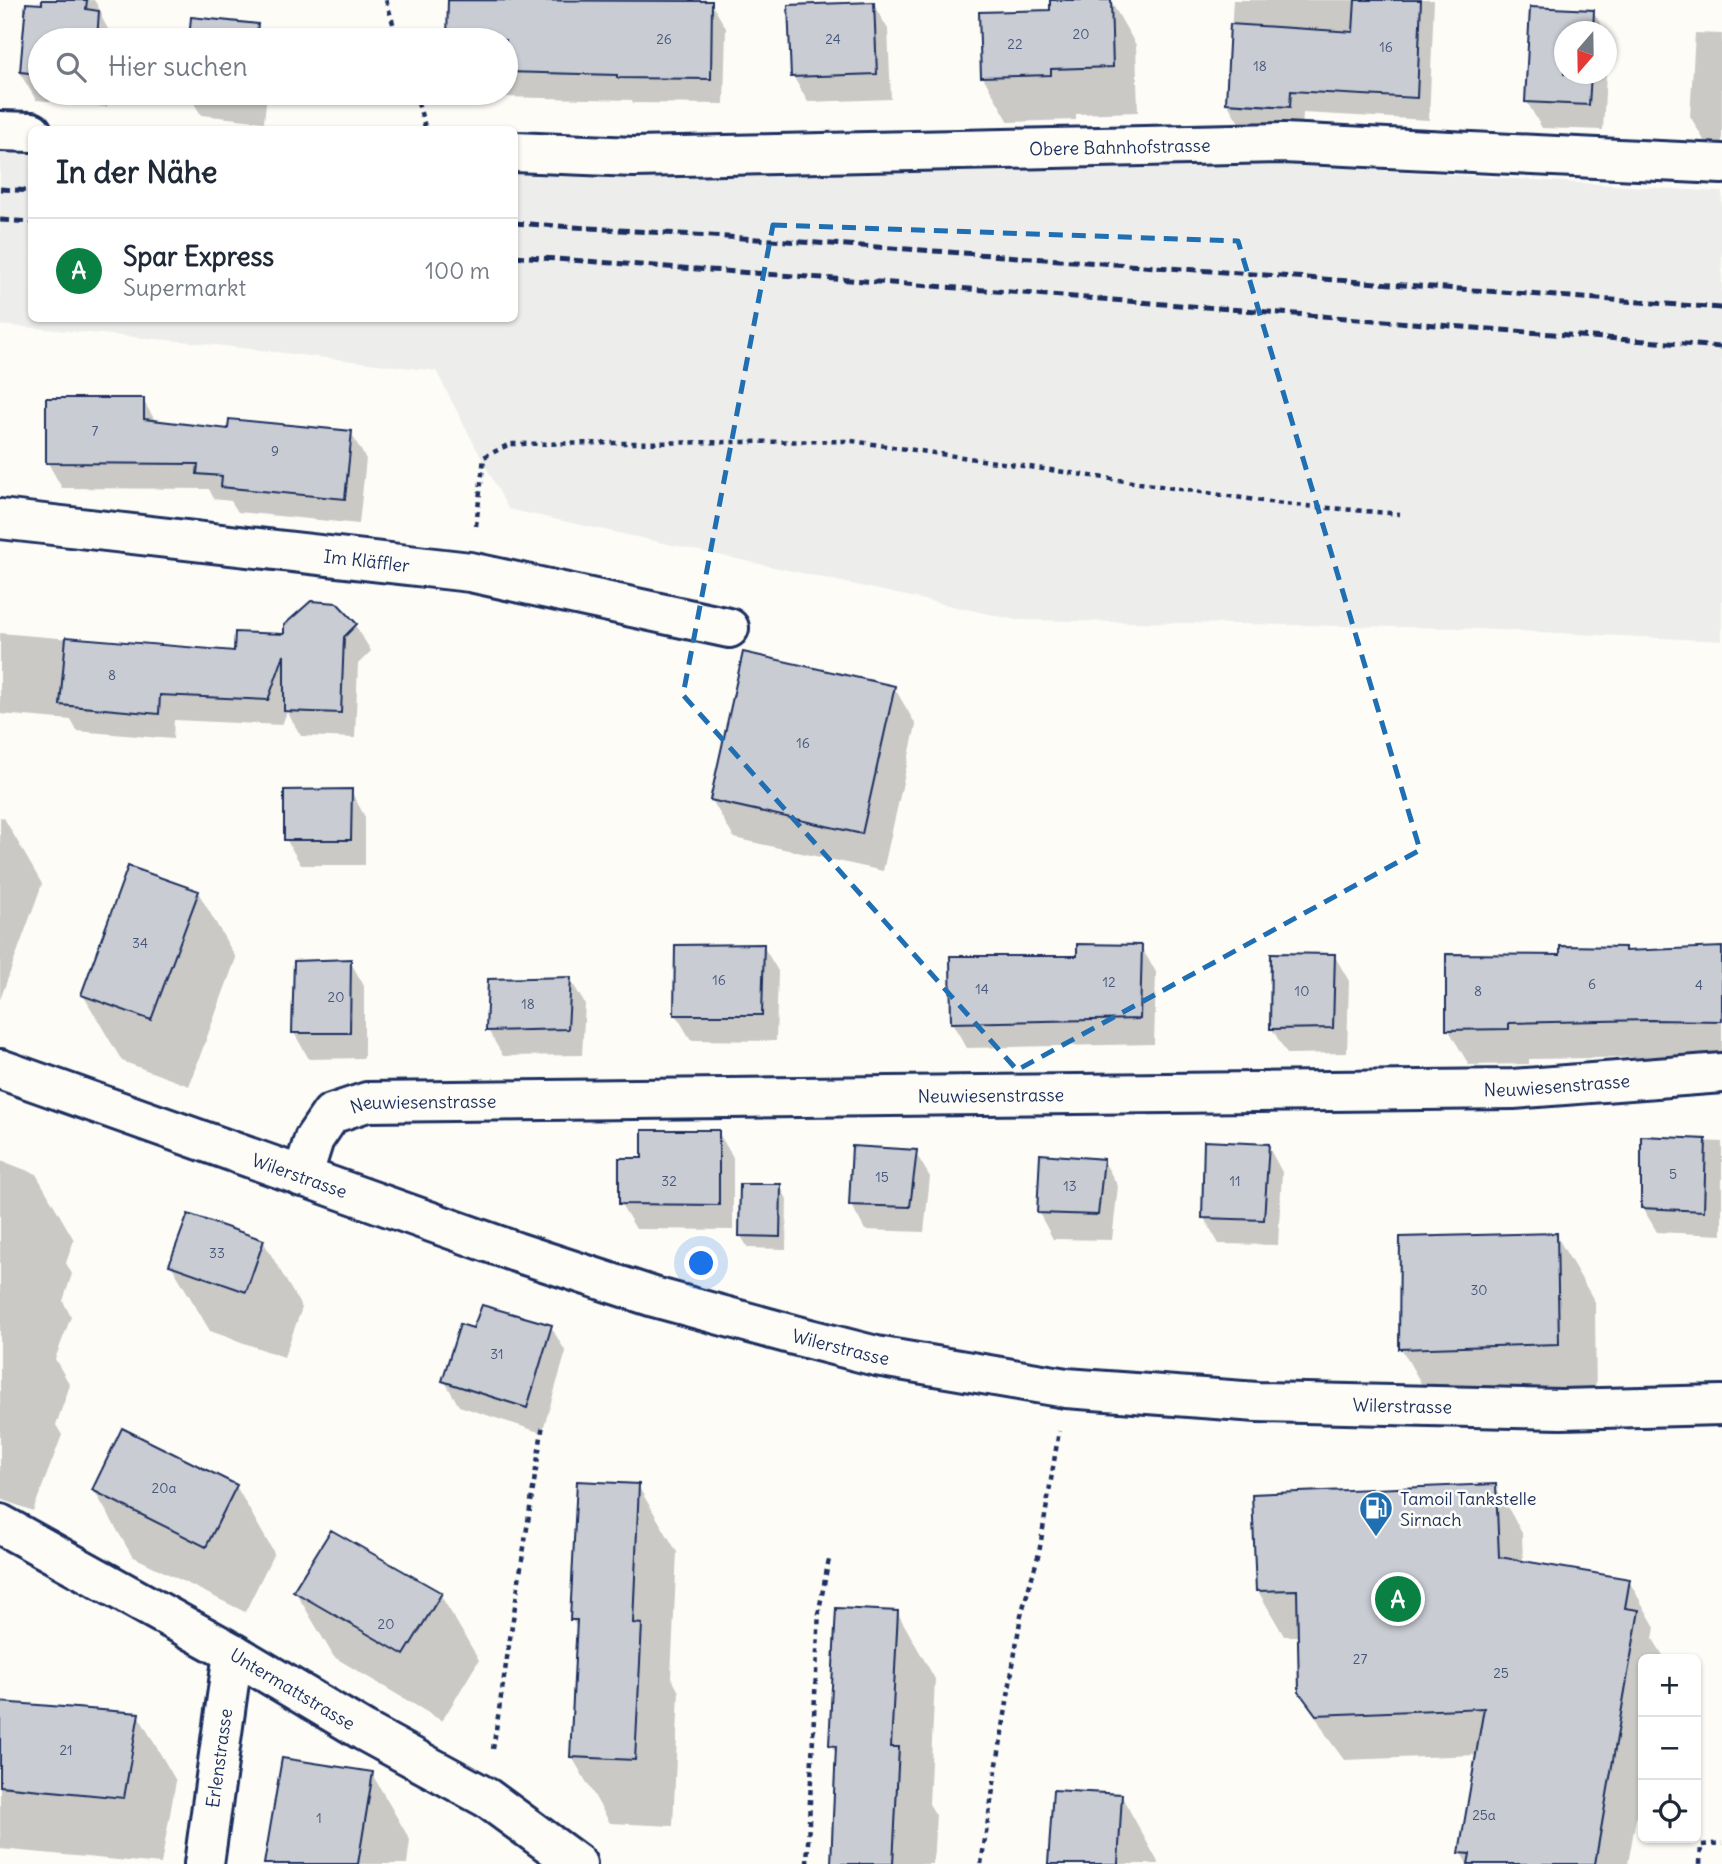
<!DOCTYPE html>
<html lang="de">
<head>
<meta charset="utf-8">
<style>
	:root { --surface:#fff; --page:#f2f2f3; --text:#1f2937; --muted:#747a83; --line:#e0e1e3; --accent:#0b8043 }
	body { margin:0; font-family:Delius,sans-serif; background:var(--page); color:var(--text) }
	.controls { position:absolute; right:21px; bottom:21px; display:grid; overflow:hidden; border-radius:10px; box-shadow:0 2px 5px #0004 }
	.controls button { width:63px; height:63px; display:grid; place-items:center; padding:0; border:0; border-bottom:2px solid var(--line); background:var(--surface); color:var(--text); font:35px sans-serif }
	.compass { position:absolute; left:1554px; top:21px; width:63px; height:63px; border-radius:50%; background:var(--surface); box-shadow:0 2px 5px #0004; rotate:200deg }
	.you { position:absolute; left:702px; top:1264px; width:24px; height:24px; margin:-18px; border:5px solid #fff; border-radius:50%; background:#1a73e8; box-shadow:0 0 0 10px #1a73e833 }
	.badge { display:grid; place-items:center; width:46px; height:46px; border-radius:50%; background:var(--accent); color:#fff; font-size:23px; font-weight:700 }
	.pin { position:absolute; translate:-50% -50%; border:4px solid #fff; box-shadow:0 2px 7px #0006 }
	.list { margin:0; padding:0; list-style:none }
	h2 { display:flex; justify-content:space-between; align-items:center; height:91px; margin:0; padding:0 28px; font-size:30px }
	h2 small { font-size:23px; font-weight:400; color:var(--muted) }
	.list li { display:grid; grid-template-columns:46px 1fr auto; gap:21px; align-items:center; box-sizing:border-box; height:105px; padding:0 28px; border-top:2px solid var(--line) }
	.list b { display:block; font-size:26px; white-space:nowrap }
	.list p { margin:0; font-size:23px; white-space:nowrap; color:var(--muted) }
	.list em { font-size:23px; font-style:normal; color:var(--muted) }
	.icon { flex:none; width:38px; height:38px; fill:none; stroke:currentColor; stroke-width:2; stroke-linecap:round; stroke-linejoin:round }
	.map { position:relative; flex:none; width:1722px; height:1864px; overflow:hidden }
	.search { position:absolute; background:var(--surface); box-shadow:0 2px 5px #0004; left:28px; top:28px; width:490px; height:77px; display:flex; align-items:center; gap:18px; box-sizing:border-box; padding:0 24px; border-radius:38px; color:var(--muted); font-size:26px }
	.panel { position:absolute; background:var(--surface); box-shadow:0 2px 5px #0004; left:28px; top:126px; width:490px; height:196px; border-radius:10px }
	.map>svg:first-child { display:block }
	.built { fill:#edeeec }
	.shadow { fill:#0003 }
	.building { fill:#c9ccd3; stroke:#1b2f5e; stroke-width:2 }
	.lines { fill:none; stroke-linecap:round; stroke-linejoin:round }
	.minor-casing { stroke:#1b2f5e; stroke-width:44 }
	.major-casing { stroke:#1b2f5e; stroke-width:44 }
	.path { stroke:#1b2f5e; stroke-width:4.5; stroke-dasharray:5 5; stroke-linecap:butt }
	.minor { stroke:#fdfcf7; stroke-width:38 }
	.major { stroke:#fdfcf7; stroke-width:38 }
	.rail { stroke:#1b2f5e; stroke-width:5; stroke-dasharray:10 5; stroke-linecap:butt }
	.marked { fill:none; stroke:#1f6fb2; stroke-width:5; stroke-dasharray:14 9; stroke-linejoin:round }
	.labels { text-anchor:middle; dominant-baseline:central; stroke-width:5; stroke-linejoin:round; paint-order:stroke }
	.number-label { font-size:14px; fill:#46567b }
	.street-label { font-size:18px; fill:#1b2f5e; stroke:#fdfcf7 }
	.poi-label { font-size:18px; fill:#1b2f5e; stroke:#fdfcf7; text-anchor:start }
</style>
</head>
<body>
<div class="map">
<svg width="1722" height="1864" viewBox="0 0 1722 1864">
	<rect width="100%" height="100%" fill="#fdfcf7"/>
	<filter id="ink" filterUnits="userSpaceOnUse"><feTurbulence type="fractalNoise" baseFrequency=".0143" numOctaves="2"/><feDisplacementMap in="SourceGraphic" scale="14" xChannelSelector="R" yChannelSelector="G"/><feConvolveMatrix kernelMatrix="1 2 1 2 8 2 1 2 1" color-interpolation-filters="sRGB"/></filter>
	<g filter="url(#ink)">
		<path class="built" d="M 0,152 L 31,153 L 32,318 L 514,318 L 515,171 L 1222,160 L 1722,192 L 1722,641 L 1457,628 L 1016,620 L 508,509 L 436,371 L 190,342 L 0,325 Z"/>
		<path class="shadow" d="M 44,0 L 94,0 L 102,13 L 102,18 L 113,38 L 113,40 L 40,40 L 40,93 L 108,93 L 107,107 L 36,100 L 21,75 L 27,5 L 43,6 Z
			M 450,0 L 711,3 L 726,28 L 724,104 L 633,103 L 632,100 L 463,96 L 461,93 L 506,93 L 506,40 L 449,40 Z
			M 1110,0 L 1136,45 L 1138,112 L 1076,114 L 1076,120 L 1009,122 L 983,77 L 1052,12 Z
			M 1233,0 L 1434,0 L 1429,120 L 1303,113 L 1302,129 L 1241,126 L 1227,103 Z
			M 873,4 L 888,29 L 891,99 L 808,102 L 793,76 Z
			M 1531,9 L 1593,11 L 1605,32 L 1564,32 L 1564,74 L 1606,74 L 1603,130 L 1542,128 L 1527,102 Z
			M 193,19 L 257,25 L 265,40 L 191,40 Z
			M 1695,33 L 1722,34 L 1722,143 L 1705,142 L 1690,116 Z
			M 188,93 L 267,93 L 264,122 L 201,115 Z
			M 143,400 L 156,422 L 230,431 L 351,433 L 366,459 L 359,524 L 238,512 L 231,501 L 214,499 L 209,489 L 62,488 L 48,463 Z
			M 336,604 L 356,626 L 371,651 L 358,664 L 355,738 L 301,736 L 287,712 L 282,725 L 174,720 L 173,739 L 77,731 L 71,720 L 0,714 L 0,633 L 236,653 L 286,636 Z
			M 894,687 L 916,725 L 883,871 L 734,838 L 712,800 Z
			M 351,791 L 365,817 L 365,865 L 301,865 L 286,839 Z
			M 0,817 L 4,818 L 42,884 L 0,1000 Z
			M 198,892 L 236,958 L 189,1086 L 122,1061 L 83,995 Z
			M 763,946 L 778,971 L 776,1041 L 691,1040 L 676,1015 Z
			M 1141,947 L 1156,972 L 1154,1044 L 967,1048 L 952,1023 L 1079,958 Z
			M 1624,948 L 1626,953 L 1722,949 L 1722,1056 L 1529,1059 L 1529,1064 L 1469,1065 L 1448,1029 L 1562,956 Z
			M 1334,955 L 1349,981 L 1347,1053 L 1287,1054 L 1272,1029 Z
			M 350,961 L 364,986 L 364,1058 L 309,1059 L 294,1033 Z
			M 570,979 L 585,1004 L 582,1055 L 503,1056 L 488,1030 Z
			M 718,1132 L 733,1157 L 733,1230 L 636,1229 L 621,1204 L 644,1160 Z
			M 1643,1138 L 1722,1142 L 1722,1235 L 1657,1232 L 1642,1207 Z
			M 1268,1146 L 1282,1172 L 1278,1245 L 1219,1244 L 1204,1218 Z
			M 915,1152 L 930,1177 L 924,1232 L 865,1230 L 851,1204 Z
			M 0,1160 L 36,1174 L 74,1240 L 66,1263 L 72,1274 L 63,1301 L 71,1317 L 55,1359 L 70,1385 L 56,1425 L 62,1435 L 33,1511 L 0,1499 Z
			M 1103,1160 L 1118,1186 L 1112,1240 L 1053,1239 L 1039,1213 Z
			M 780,1186 L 787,1199 L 786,1249 L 748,1248 L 741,1236 Z
			M 1556,1235 L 1595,1302 L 1596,1410 L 1439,1415 L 1401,1348 Z
			M 263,1241 L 302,1308 L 284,1357 L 210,1331 L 171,1265 Z
			M 551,1327 L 566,1352 L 542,1433 L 459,1406 L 444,1380 L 474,1330 Z
			M 236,1486 L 274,1553 L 245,1612 L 132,1556 L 94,1490 Z
			M 638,1486 L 677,1552 L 671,1677 L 679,1692 L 673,1826 L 610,1823 L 572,1757 L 578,1630 L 572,1619 Z
			M 1495,1486 L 1522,1532 L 1523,1563 L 1629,1581 L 1655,1627 L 1653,1639 L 1664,1657 L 1664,1659 L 1643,1659 L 1643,1778 L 1628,1864 L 1467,1864 L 1461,1853 L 1478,1755 L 1344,1760 L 1328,1738 L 1301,1691 L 1300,1636 L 1284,1636 L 1258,1591 Z
			M 295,1591 L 440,1594 L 479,1660 L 442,1721 L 334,1657 Z
			M 897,1612 L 935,1679 L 929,1804 L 936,1815 L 933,1864 L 832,1864 L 838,1756 L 831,1745 Z
			M 0,1703 L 138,1715 L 176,1781 L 161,1864 L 0,1849 Z
			M 372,1774 L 410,1840 L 407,1864 L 266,1864 Z
			M 1121,1795 L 1159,1864 L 1050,1864 Z"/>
		<path class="building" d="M 42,0 L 87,0 L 86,9 L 99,11 L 97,40 L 40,40 L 40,74 L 20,72 L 26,3 L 42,4 Z
			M 448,0 L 712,1 L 711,79 L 617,78 L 617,75 L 506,72 L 506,40 L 447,40 Z
			M 1050,0 L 1111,0 L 1113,67 L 1051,69 L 1051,75 L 981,77 L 979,12 L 1050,10 Z
			M 1355,0 L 1421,0 L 1417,98 L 1291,91 L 1290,107 L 1226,103 L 1230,24 L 1353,32 Z
			M 874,2 L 877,74 L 791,77 L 788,5 Z
			M 1530,7 L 1594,10 L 1593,32 L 1564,32 L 1564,74 L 1591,74 L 1589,105 L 1525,102 Z
			M 191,17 L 258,24 L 256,40 L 189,40 Z
			M 46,398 L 144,398 L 144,419 L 228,429 L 229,419 L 352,431 L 345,499 L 221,487 L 222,476 L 197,474 L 198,464 L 46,463 Z
			M 311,601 L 337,603 L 357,624 L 344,637 L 341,713 L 284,711 L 284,655 L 268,700 L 160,695 L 159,714 L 60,705 L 66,637 L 234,651 L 235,632 L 284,634 L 284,625 Z
			M 743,652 L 895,686 L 862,834 L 710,800 Z
			M 352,789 L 351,840 L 284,840 L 284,790 Z
			M 128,866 L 199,891 L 151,1020 L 81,995 Z
			M 764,944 L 762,1015 L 674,1015 L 675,945 Z
			M 1077,944 L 1142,945 L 1140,1019 L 951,1023 L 950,956 L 1077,956 Z
			M 1560,946 L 1625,947 L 1625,951 L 1722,947 L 1722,1021 L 1650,1020 L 1509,1023 L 1509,1029 L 1446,1030 L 1446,954 L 1560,955 Z
			M 1271,953 L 1335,954 L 1333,1028 L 1270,1029 Z
			M 351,959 L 350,1033 L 292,1033 L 294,961 Z
			M 571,977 L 568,1029 L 486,1031 L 488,979 Z
			M 642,1130 L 719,1130 L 719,1205 L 619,1204 L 619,1158 L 642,1158 Z
			M 1641,1136 L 1706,1139 L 1704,1211 L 1641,1208 Z
			M 1204,1141 L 1269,1144 L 1264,1220 L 1202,1218 Z
			M 852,1146 L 917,1150 L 910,1207 L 849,1205 Z
			M 1040,1154 L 1104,1159 L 1098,1215 L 1037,1213 Z
			M 740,1184 L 781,1184 L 780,1237 L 739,1236 Z
			M 188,1214 L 264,1240 L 246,1292 L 169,1265 Z
			M 1557,1233 L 1559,1344 L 1399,1349 L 1400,1237 Z
			M 482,1305 L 552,1325 L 527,1408 L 442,1381 L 460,1324 L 473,1328 Z
			M 122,1428 L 237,1485 L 206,1547 L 92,1490 Z
			M 577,1481 L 639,1484 L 633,1623 L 642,1624 L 635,1760 L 570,1757 L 577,1620 L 570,1620 Z
			M 1496,1484 L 1499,1557 L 1630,1579 L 1625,1608 L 1639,1610 L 1595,1864 L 1468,1864 L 1470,1854 L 1459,1853 L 1484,1708 L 1316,1715 L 1299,1692 L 1297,1590 L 1256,1591 L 1252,1494 Z
			M 331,1530 L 442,1593 L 404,1655 L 293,1591 Z
			M 836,1608 L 898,1611 L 891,1747 L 899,1747 L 893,1864 L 831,1864 L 836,1746 L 829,1745 Z
			M 0,1702 L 139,1713 L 124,1798 L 0,1786 Z
			M 282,1758 L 373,1772 L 358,1864 L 264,1864 Z
			M 1053,1790 L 1122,1794 L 1118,1864 L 1048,1864 Z"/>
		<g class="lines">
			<g class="minor-casing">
				<g id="minor">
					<path d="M 0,131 L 32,132"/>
					<path id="s1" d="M 514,152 L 634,157 L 1283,143 L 1722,164"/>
					<path id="s2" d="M 0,519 L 470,572 L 729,628"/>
					<path id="s3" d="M 302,1177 L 314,1139 L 331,1114 L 367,1102 L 1513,1089 L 1722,1073"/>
					<path id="s4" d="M 0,1524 L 233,1653 L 364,1731 L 487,1798 L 577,1864"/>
					<path id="s5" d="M 204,1864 L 233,1653"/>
				</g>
			</g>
			<g class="major-casing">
				<g id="major">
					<path id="s6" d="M 0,1069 L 516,1252 L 654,1297 L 794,1335 L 876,1356 L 1066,1388 L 1257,1402 L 1561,1409 L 1722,1405"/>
				</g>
			</g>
			<path class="path" d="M 386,0 L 398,40
				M 415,93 L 426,130
				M 476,526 L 484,457 L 510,444 L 852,441 L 1283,504 L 1400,514
				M 493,1749 L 543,1424
				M 807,1864 L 819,1610 L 829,1559
				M 981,1864 L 1021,1615 L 1039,1553 L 1059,1431
				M 1700,1864 L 1701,1845 L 1722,1843"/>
			<use href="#minor" class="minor"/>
			<use href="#major" class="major"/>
			<path class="rail" d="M 0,189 L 32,191
				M 0,220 L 32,222
				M 514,223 L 907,249 L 1722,308
				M 514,256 L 906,284 L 1722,347"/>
		</g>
	</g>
	<path class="marked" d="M 773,225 L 1238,241 L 1420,850 L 1017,1070 L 683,695 Z"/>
	<defs>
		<g id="fuel-pin" transform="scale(1.75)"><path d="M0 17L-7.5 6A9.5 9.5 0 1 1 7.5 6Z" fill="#1f6fb2" stroke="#fdfcf7"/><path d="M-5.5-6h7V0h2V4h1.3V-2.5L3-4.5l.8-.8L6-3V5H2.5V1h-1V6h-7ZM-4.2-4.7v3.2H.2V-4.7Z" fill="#fff"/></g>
	</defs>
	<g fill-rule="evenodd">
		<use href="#fuel-pin" x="1376" y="1508"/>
	</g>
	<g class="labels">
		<g class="number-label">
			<text x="1081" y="34">20</text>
			<text x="664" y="39">26</text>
			<text x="833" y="39">24</text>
			<text x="1015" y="44">22</text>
			<text x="1386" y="47">16</text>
			<text x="1260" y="66">18</text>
			<text x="95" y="431">7</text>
			<text x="275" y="451">9</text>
			<text x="112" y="675">8</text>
			<text x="803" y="743">16</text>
			<text x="140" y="943">34</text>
			<text x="719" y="980">16</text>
			<text x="1109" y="982">12</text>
			<text x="1592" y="984">6</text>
			<text x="1699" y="985">4</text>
			<text x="982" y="989">14</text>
			<text x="1302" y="991">10</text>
			<text x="1478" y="991">8</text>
			<text x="336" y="997">20</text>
			<text x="528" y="1004">18</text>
			<text x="1673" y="1174">5</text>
			<text x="882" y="1177">15</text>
			<text x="669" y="1181">32</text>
			<text x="1235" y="1181">11</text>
			<text x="1070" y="1186">13</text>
			<text x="217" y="1253">33</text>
			<text x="1479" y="1290">30</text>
			<text x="497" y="1354">31</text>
			<text x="164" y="1488">20a</text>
			<text x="386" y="1624">20</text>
			<text x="1360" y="1659">27</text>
			<text x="1501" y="1673">25</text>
			<text x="66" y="1750">21</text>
			<text x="1484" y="1815">25a</text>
			<text x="319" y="1818">1</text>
		</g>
		<g class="street-label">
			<text stroke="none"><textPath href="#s1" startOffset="606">Obere Bahnhofstrasse</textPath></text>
			<text stroke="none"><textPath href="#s2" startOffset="369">Im Kläffler</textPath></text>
			<text stroke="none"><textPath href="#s3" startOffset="1298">Neuwiesenstrasse</textPath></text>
			<text stroke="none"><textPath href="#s3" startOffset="732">Neuwiesenstrasse</textPath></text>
			<text stroke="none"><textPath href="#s3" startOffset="164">Neuwiesenstrasse</textPath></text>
			<text stroke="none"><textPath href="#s6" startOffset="318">Wilerstrasse</textPath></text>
			<text stroke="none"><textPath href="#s6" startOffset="886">Wilerstrasse</textPath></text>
			<text stroke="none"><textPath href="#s6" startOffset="1452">Wilerstrasse</textPath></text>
			<text stroke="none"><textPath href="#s4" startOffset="336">Untermattstrasse</textPath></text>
			<text stroke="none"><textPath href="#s5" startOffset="107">Erlenstrasse</textPath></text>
		</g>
		<g class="poi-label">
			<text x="1400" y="1498">Tamoil Tankstelle<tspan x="1400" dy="21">Sirnach</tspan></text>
		</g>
	</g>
</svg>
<div class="controls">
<button>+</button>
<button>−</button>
<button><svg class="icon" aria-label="locate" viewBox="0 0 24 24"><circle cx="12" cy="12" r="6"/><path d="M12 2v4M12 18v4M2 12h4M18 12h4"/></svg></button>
</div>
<svg class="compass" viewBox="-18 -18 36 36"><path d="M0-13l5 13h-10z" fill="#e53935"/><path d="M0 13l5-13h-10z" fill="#747a83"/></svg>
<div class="you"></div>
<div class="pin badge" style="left:1398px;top:1599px">A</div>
<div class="search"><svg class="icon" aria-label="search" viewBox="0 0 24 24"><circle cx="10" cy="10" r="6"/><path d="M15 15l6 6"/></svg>Hier suchen</div>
<section class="panel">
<h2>In der Nähe<small></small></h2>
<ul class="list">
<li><span class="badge">A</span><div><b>Spar Express</b><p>Supermarkt</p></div><em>100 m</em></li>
</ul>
</section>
</div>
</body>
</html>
